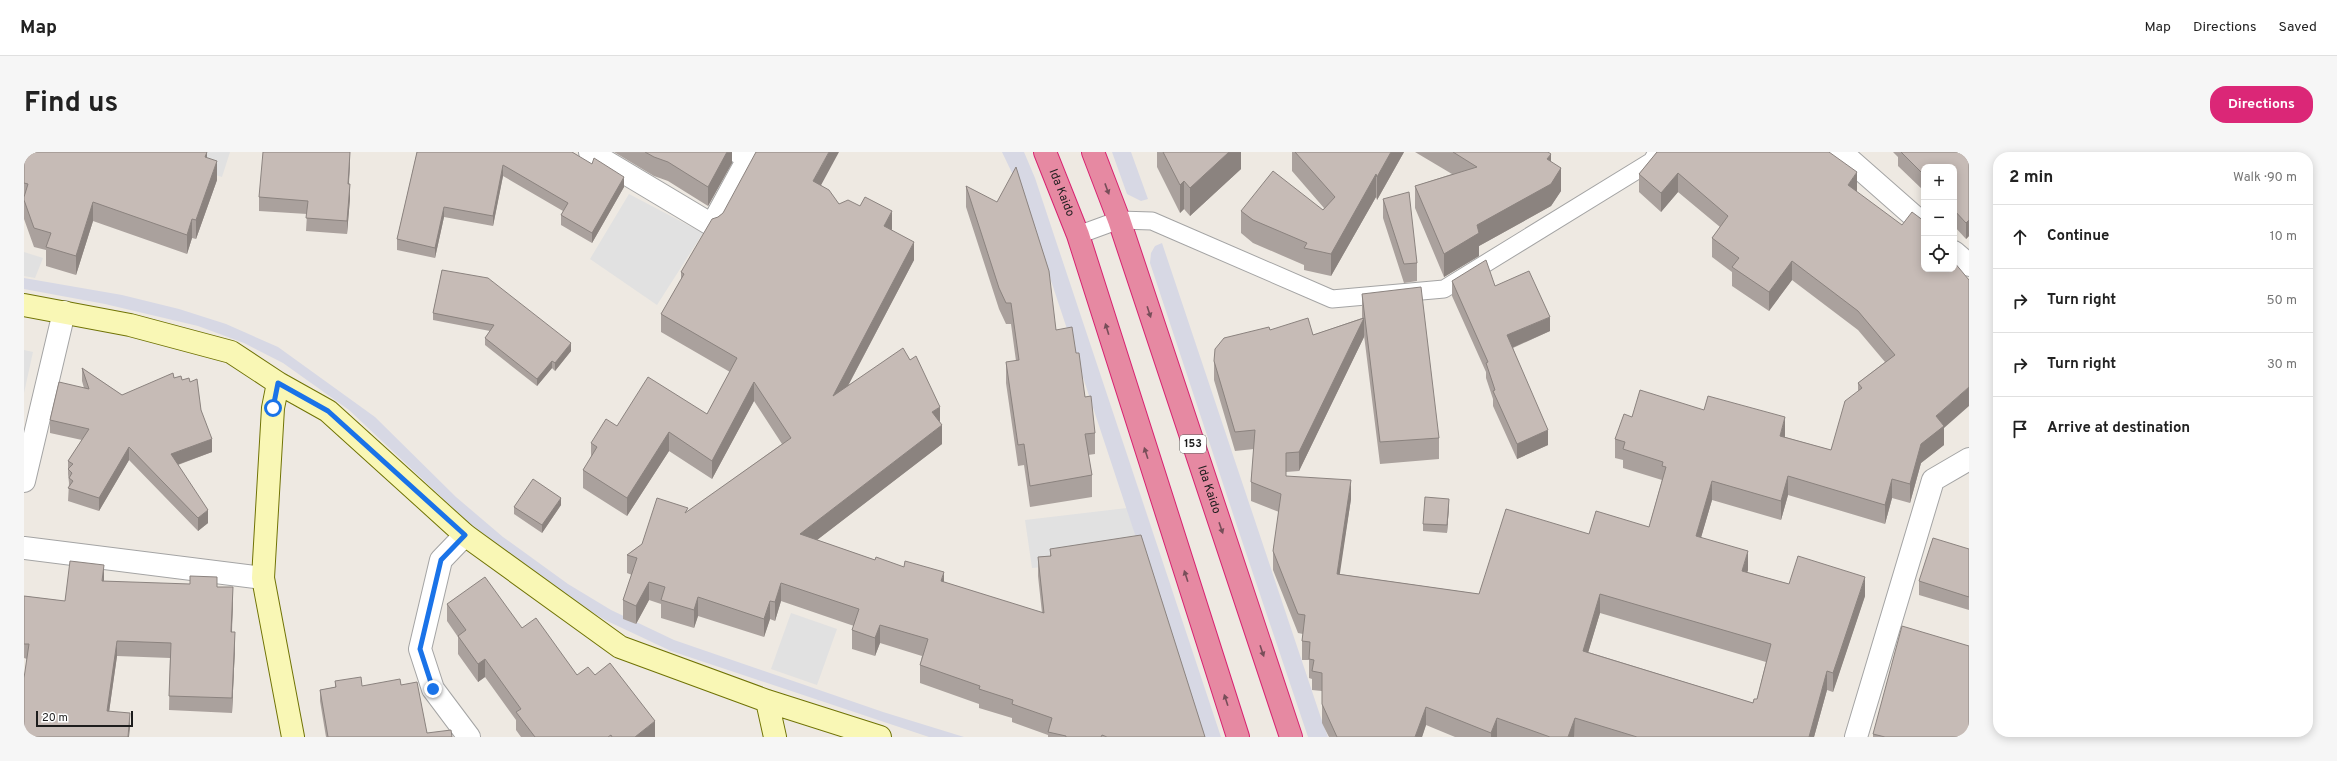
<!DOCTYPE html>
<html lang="en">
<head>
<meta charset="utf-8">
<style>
	:root { --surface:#fff; --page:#f6f6f6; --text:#222; --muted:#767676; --line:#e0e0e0; --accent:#db2777 }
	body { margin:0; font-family:Overpass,sans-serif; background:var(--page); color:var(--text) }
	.controls { position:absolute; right:12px; top:12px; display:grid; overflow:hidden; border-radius:8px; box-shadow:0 2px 10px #0003 }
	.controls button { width:36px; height:36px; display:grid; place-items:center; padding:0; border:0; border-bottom:1px solid var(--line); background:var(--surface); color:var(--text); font:20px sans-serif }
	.scale { position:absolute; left:12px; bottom:10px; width:97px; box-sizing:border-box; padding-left:4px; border:2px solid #1d1d1d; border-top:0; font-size:11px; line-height:14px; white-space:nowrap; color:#1d1d1d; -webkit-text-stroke:3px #fff; paint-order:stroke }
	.stop { position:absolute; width:12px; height:12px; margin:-9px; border:3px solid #1a73e8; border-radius:50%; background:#fff }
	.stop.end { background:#1a73e8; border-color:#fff; box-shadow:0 1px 4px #0008 }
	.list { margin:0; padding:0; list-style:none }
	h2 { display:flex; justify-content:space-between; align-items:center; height:52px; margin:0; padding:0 16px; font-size:17px }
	h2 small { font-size:13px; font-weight:400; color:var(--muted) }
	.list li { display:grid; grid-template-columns:26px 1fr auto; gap:12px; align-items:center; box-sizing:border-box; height:64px; padding:0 16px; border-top:1px solid var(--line) }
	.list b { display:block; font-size:15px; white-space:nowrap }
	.list em { font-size:13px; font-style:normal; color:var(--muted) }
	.icon { flex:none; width:22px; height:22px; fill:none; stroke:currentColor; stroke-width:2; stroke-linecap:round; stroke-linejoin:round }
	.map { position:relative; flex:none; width:1945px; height:585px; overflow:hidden; border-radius:16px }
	header { display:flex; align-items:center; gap:24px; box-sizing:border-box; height:56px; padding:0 20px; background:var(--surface); border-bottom:1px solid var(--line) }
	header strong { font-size:19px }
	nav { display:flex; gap:22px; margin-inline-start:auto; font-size:14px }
	.intro { display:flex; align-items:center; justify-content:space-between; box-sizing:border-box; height:96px; padding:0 24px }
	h1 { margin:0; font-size:28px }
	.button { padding:10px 18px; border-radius:16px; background:var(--accent); color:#fff; font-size:14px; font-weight:700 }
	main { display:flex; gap:24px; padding:0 24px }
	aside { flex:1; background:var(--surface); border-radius:16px; box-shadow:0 2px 10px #0003 }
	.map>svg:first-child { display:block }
	.parking { fill:#e1e1e1 }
	.plaza { fill:#d7d8e4 }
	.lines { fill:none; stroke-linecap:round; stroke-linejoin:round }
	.lane-casing { stroke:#a4a4a4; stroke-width:19 }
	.street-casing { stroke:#a4a4a4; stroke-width:24 }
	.secondary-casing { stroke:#707305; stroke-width:24 }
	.highway-casing { stroke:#d82371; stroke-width:24 }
	.lane { stroke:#fff; stroke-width:17 }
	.street { stroke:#fff; stroke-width:22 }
	.secondary { stroke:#f9f7b5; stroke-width:22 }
	.highway { stroke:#e689a2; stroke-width:22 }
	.wall { fill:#aaa19d; fill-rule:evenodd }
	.shaded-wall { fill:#8b837f }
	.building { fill:#c6bbb6; stroke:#8b837f; fill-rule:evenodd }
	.oneway { fill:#774e59 }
	.route { stroke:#1a73e8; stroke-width:5 }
	.labels { text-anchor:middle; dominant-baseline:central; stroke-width:3.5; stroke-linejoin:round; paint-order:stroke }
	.shield { fill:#fff; stroke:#616161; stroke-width:1 }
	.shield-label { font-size:11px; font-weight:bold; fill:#1d1d1d }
	.street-label { font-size:12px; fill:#1d1d1d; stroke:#fff }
</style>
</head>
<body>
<header>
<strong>Map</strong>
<nav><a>Map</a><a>Directions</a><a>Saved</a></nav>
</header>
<div class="intro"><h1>Find us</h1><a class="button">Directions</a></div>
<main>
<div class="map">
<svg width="1945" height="585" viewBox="0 0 1945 585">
	<rect width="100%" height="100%" fill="#eee9e2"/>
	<path class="parking" d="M 137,0 L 206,0 L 198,25 L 136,6 Z
		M 605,42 L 679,81 L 633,153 L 566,107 Z
		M 0,100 L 19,106 L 11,126 L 0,124 Z
		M 0,198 L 9,200 L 0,241 Z
		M 1103,356 L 1119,406 L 1008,416 L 1001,368 Z
		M 767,461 L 813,477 L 793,533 L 747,517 Z"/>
	<path class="plaza" d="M 978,0 L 1000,0 L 1011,26 L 1197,585 L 1178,585 L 999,44 Z
		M 1088,0 L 1107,0 L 1124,47 L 1117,49 L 1103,42 Z
		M 1138,91 L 1297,566 L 1304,585 L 1284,585 L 1214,377 L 1126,111 L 1127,101 L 1131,94 Z
		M 0,126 L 98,143 L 155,157 L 202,172 L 254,195 L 351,265 L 432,345 L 479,385 L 544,432 L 587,458 L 650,488 L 859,560 L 940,585 L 905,585 L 647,499 L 581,468 L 517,429 L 447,373 L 325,258 L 259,211 L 220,191 L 174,174 L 81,152 L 0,137 Z"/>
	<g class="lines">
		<g class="lane-casing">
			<path id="lane" d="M 1054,83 L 1095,68 L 1128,69 L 1308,147 L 1420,137 L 1628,9 L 1633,0"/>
		</g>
		<g class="street-casing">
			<path id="street" d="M 566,0 L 688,73 L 725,5 L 714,0
				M 1817,0 L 1900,73
				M 1930,100 L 1945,113
				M 0,329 L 40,160
				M 441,383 L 417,408 L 396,497 L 409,537 L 445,585
				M 0,396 L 239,426
				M 1832,585 L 1909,328 L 1945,307"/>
		</g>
		<g class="secondary-casing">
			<path id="secondary" d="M 0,153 L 106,173 L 207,200 L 254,231 L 304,259 L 441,383 L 596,495 L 743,549 L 856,585
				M 254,231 L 249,256 L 239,426 L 269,585
				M 743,549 L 751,585"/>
		</g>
		<g class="highway-casing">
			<g id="highway">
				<path id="s1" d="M 1021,0 L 1054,83 L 1214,585"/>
				<path id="s2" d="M 1069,0 L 1095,68 L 1267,585"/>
			</g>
		</g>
		<use href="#lane" class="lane"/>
		<use href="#street" class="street"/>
		<use href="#secondary" class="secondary"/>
		<use href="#highway" class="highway"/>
	</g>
	<path class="wall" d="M 0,0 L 183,0 L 183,6 L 193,28 L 172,87 L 168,86 L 163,102 L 69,69 L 52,123 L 22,114 L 22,98 L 10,95 L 0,67 Z
		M 393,0 L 548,0 L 600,35 L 568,91 L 537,73 L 537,63 L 539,59 L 479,24 L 469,74 L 420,65 L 411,106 L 373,98 L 373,87 Z
		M 590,0 L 708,0 L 708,11 L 684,54 L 644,29 L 630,24 Z
		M 1133,0 L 1217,0 L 1217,17 L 1166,64 L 1160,57 L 1156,61 L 1133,15 Z
		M 1268,0 L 1380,0 L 1353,48 L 1352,45 L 1307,124 L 1280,118 L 1280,113 L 1229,91 L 1217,81 L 1217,59 L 1299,58 L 1300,56 L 1268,19 Z
		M 1391,0 L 1524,0 L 1527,10 L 1537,39 L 1527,54 L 1455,94 L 1455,104 L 1420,125 L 1391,56 L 1391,34 L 1428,22 Z
		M 1633,0 L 1833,39 L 1833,40 L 1920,276 L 1920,293 L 1897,311 L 1886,351 L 1868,346 L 1861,372 L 1764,343 L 1757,368 L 1688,348 L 1677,385 L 1724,418 L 1723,420 L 1765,432 L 1841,444 L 1809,540 L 1803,538 L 1790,585 L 1431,585 L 1402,573 L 1398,585 L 1305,585 L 1298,571 L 1298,539 L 1288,538 L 1288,527 L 1285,526 L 1285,508 L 1278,508 L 1278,489 L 1279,482 L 1274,481 L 1249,418 L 1249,399 L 1255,360 L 1227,349 L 1227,330 L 1230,297 L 1211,299 L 1190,228 L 1190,209 L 1246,178 L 1289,183 L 1338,166 L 1338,142 L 1415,286 L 1415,307 L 1356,312 L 1340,183 L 1340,185 L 1275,319 L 1262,320 L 1262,324 L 1327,347 L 1315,422 L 1455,442 L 1565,382 L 1625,375 L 1638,328 L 1599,316 L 1599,308 L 1591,306 L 1591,287 L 1608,265 L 1761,284 L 1761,285 L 1807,298 L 1834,239 L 1834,231 L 1861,210 L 1834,178 L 1768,128 L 1745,159 L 1708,134 L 1708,120 L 1688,105 L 1688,86 L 1696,75 L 1654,40 L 1637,60 L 1615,40 L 1615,22 ZM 1576,461 L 1742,510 L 1733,547 L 1729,551 L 1564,500 Z
		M 1869,0 L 1945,0 L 1945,84 L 1942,87 L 1930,74 L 1930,15 L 1900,15 L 1900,39 L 1874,14 L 1874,5 Z
		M 326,10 L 325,32 L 326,46 L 323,82 L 282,79 L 283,62 L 235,59 L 235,45 Z
		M 797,33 L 815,52 L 868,77 L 868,78 L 890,108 L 824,234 L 916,271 L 918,292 L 793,388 L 851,408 L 1018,461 L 1014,424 L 1014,405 L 1026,404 L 1026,397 L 1181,585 L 1024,585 L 1024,583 L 988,570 L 988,566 L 955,556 L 955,552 L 896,531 L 896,513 L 898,504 L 856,491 L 851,504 L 828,497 L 828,478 L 830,474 L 757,449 L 751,469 L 746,467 L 740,485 L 674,464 L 670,476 L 637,466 L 637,452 L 625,448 L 612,472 L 599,467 L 599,448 L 608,423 L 603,421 L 603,403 L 758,292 L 730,249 L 688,327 L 645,299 L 603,364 L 559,336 L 559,318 L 567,306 L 567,291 L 593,274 L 683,262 L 706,220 L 637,180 L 637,162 L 657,128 L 657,120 L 694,65 L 699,61 Z
		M 942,34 L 1032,178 L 1052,201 L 1061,245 L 1071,281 L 1071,302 L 1064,303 L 1068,323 L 1068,345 L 1006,355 L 1000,313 L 994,314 L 982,231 L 982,210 L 992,209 L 987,172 L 982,172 L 975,157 L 942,55 Z
		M 1359,47 L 1393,111 L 1393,129 L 1380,131 L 1359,66 Z
		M 418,118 L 547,199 L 531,219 L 528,216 L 513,234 L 461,193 L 461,186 L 466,179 L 409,168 L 409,161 Z
		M 1428,129 L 1471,134 L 1526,179 L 1489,196 L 1524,293 L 1493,307 L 1469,254 L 1469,247 L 1462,226 L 1462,220 L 1428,144 Z
		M 58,216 L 98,243 L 150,226 L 166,230 L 177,258 L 188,300 L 154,313 L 184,371 L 174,379 L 105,308 L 75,359 L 44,349 L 45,331 L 44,322 L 44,309 L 58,288 L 26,281 L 26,268 L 60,236 L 58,229 Z
		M 537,353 L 518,381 L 490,362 L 490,355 Z
		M 1425,354 L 1423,381 L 1399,379 L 1399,372 Z
		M 1945,397 L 1945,458 L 1895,443 L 1895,429 Z
		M 80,429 L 193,435 L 209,450 L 208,480 L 211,495 L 208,561 L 145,558 L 146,506 L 93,504 L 85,560 L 106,576 L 3,507 L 0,506 L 0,444 L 41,449 Z
		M 423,452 L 498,476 L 553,523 L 571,523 L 631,585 L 497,585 L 492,578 L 492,568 L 461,525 L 454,530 L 434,502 L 434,485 L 423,469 Z
		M 311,529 L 338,534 L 377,533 L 403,581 L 428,585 L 302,585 L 296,549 L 296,538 L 311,535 Z
		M 1849,582 L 1945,585 L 1849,585 Z"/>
	<path class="shaded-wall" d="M 183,0 L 183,17 L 181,5 Z
		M 326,0 L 326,10 L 324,45 L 324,32 Z
		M 703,0 L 708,0 L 708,11 L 684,54 L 684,35 Z
		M 805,0 L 815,0 L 789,48 L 789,29 Z
		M 1205,0 L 1217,0 L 1217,17 L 1166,64 L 1166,36 Z
		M 1367,0 L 1380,0 L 1353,48 L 1353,25 Z
		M 1527,2 L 1527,24 L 1523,7 Z
		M 193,9 L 193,28 L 172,87 L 172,68 Z
		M 479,13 L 479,24 L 469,74 L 469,64 Z
		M 1537,16 L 1537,39 L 1527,54 L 1455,94 L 1455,104 L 1420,125 L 1420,102 L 1453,73 Z
		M 1833,20 L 1833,39 L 1824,52 L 1824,33 Z
		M 1654,21 L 1654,40 L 1637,60 L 1637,41 Z
		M 1352,22 L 1352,45 L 1307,124 L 1307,102 Z
		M 600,25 L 600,35 L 568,91 L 568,81 Z
		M 1160,29 L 1160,57 L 1156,61 L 1156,33 Z
		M 326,32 L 326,46 L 323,82 L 323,69 Z
		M 69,50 L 69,69 L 52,123 L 52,104 Z
		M 420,55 L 420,65 L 411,106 L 411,96 Z
		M 868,59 L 868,77 L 860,93 L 860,74 Z
		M 168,67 L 168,86 L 163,102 L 163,83 Z
		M 1945,68 L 1945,84 L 1942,87 L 1942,71 Z
		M 890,90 L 890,108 L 809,262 L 809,244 Z
		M 1768,109 L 1768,128 L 1745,159 L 1745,140 Z
		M 1526,165 L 1526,179 L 1483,198 L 1483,183 Z
		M 1340,166 L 1340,185 L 1275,319 L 1275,300 Z
		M 547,191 L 547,199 L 531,219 L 531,211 Z
		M 528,209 L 528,216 L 513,234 L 513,227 Z
		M 730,230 L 730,249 L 688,327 L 688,309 Z
		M 1945,235 L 1945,254 L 1920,276 L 1920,293 L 1897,311 L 1886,351 L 1886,332 L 1897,292 L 1912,264 Z
		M 916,255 L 916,274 L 908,260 Z
		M 1761,265 L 1761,284 L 1756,303 L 1756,284 Z
		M 918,273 L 918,292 L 776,401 L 776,382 Z
		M 1524,278 L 1524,293 L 1493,307 L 1493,292 Z
		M 645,280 L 645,299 L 603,364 L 603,346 Z
		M 188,287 L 188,300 L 147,315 L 147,302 Z
		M 105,295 L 105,308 L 75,359 L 75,346 Z
		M 1764,324 L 1764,343 L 1757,368 L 1757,349 Z
		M 1868,327 L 1868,346 L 1861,372 L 1861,353 Z
		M 1327,328 L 1327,347 L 1313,441 L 1313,422 Z
		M 1688,329 L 1688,348 L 1672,403 L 1672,384 Z
		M 537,346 L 537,353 L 518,381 L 518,373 Z
		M 1425,347 L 1425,354 L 1423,381 L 1423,373 Z
		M 184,358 L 184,371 L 174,379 L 174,366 Z
		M 1724,399 L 1724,418 L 1718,438 L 1718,419 Z
		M 80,413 L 80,428 L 78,444 L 78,429 Z
		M 920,420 L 920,439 L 917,429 Z
		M 1841,425 L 1841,444 L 1809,540 L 1809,521 Z
		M 625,430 L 625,448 L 612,472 L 612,454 Z
		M 757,431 L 757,449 L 751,469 L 751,450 Z
		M 209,435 L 209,450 L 207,495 L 207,480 Z
		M 1576,442 L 1576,461 L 1559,518 L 1559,499 Z
		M 674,445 L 674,464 L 670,476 L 670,458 Z
		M 746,449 L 746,467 L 740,485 L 740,467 Z
		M 856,473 L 856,491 L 851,504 L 851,486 Z
		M 211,480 L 211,495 L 208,561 L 208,546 Z
		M 93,489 L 93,504 L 83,574 L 83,559 Z
		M 461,507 L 461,525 L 454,530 L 454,512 Z
		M 1803,519 L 1803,538 L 1790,585 L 1785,585 Z
		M 1402,555 L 1402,573 L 1398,585 L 1391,585 Z
		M 106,561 L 106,576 L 105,585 L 104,585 Z
		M 1473,566 L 1473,585 L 1467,585 L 1467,581 Z
		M 1551,566 L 1550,585 L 1544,585 Z
		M 631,569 L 631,585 L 611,585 Z"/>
	<path class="building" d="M 0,0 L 183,0 L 181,5 L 193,9 L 172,68 L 168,67 L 163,83 L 69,50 L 52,104 L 22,95 L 27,81 L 10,76 L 0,48 L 0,45 L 4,32 L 0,31 L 0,9 L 1,5 L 0,5 Z
		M 239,0 L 326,0 L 324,32 L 326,32 L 323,69 L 282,66 L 284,49 L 235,45 Z
		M 393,0 L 548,0 L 568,12 L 570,6 L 600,25 L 568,81 L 537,63 L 544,51 L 479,13 L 469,64 L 420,55 L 411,96 L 373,87 Z
		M 621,0 L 703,0 L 684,35 L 644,10 L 630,5 Z
		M 732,0 L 805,0 L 789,29 L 805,38 L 815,52 L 824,48 L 836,54 L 841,45 L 868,59 L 860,74 L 890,90 L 809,244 L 879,196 L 886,208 L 892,204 L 916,255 L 908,260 L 918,273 L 776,382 L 851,408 L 852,405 L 880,415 L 881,409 L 920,420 L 917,429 L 1020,461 L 1014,405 L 1027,404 L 1026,397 L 1117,383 L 1181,585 L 1083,585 L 1078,583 L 1077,585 L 1042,585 L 1042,584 L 1024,580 L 1028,566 L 988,552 L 989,548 L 955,537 L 956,534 L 896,513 L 904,487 L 856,473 L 851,486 L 828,478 L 835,457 L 757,431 L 751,450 L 746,449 L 740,467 L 674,445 L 670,458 L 637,448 L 641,435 L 625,430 L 612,454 L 599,448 L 613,406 L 603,403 L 618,392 L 633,346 L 664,356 L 661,361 L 767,286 L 730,230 L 688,309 L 645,280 L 603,346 L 559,318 L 573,295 L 567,291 L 582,267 L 593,274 L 624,225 L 683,262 L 713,206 L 637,162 L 660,122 L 657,120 L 688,67 L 694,65 L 699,61 Z
		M 1139,0 L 1205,0 L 1166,36 L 1160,29 L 1156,33 Z
		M 1271,0 L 1367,0 L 1353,25 L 1352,22 L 1307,102 L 1280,96 L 1283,91 L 1229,68 L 1217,59 L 1249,19 L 1299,58 L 1311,45 Z
		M 1429,0 L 1524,0 L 1527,2 L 1523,7 L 1537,16 L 1527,32 L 1453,73 L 1455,81 L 1420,102 L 1391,34 L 1453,15 Z
		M 1633,0 L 1805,0 L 1833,20 L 1824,33 L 1878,73 L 1888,60 L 1900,69 L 1900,117 L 1930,117 L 1930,110 L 1945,128 L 1945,235 L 1912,264 L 1920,274 L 1897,292 L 1886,332 L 1868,327 L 1861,353 L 1764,324 L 1757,349 L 1688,329 L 1672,384 L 1724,399 L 1718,419 L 1765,432 L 1774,404 L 1841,425 L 1809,521 L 1803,519 L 1785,585 L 1613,585 L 1551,566 L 1544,585 L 1526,585 L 1473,566 L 1467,581 L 1402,555 L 1391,585 L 1313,585 L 1298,552 L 1298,521 L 1288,519 L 1290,508 L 1285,507 L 1286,490 L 1278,489 L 1281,463 L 1274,462 L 1249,399 L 1257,342 L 1227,330 L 1231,278 L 1211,280 L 1190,209 L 1191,197 L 1200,186 L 1245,175 L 1246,178 L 1284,166 L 1289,183 L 1340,166 L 1275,300 L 1262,301 L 1262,324 L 1327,328 L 1313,422 L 1455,442 L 1482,357 L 1565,382 L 1572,359 L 1625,375 L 1642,315 L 1638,314 L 1639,310 L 1599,297 L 1601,290 L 1591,287 L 1600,262 L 1608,265 L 1616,238 L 1680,258 L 1684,244 L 1761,265 L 1756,284 L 1807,298 L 1821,249 L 1838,236 L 1834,231 L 1871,203 L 1834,159 L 1768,109 L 1745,140 L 1708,115 L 1715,106 L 1688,86 L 1704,64 L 1654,21 L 1637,41 L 1615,22 ZM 1576,442 L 1747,492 L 1733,547 L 1730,547 L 1729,551 L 1559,499 Z
		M 1877,0 L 1945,0 L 1945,68 L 1942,71 L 1930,58 L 1930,15 L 1900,15 L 1900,23 Z
		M 992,15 L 1025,119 L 1032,178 L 1048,175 L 1052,201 L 1055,201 L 1061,245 L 1067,244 L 1071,281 L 1061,282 L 1068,323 L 1006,334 L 1000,292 L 994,293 L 982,210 L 995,208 L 987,151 L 982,151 L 975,136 L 942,34 L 973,50 Z
		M 1385,40 L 1393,111 L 1380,112 L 1359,47 Z
		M 1462,108 L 1471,134 L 1505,119 L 1526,165 L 1483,183 L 1524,278 L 1493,292 L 1469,239 L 1471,238 L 1462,211 L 1464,210 L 1428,129 Z
		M 418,118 L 464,126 L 547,191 L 531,211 L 528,209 L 513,227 L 461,186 L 470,173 L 409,161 Z
		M 1397,135 L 1415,286 L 1356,290 L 1338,142 Z
		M 58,216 L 98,243 L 149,221 L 150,226 L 157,224 L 158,228 L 165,226 L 166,230 L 173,227 L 177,258 L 188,287 L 147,302 L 184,358 L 174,366 L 105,295 L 75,346 L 44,336 L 49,329 L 45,326 L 48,321 L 44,317 L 49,312 L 44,309 L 65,277 L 26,268 L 35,230 L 65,237 Z
		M 509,327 L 537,346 L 518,373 L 490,355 Z
		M 1401,345 L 1425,347 L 1423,373 L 1399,372 Z
		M 1909,386 L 1945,397 L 1945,445 L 1895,429 Z
		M 46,409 L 80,413 L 78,429 L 166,432 L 166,424 L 193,425 L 193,435 L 209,435 L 207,480 L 211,480 L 208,546 L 145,544 L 147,491 L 93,489 L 83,559 L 106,561 L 104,585 L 0,585 L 0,526 L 5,492 L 0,492 L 0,444 L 41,449 Z
		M 461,425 L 498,476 L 512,466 L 553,523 L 564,515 L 571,523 L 586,511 L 631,569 L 611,585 L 588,585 L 587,583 L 584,585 L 511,585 L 492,560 L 497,557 L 461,507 L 454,512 L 434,484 L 442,478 L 423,452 Z
		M 1878,474 L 1945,494 L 1945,585 L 1861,585 L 1849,582 Z
		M 337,525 L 338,534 L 376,527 L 377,533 L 393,530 L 403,581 L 427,578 L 428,585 L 304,585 L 296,538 L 312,535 L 311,529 Z"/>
	<defs><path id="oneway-solid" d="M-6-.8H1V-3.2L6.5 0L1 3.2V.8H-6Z"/></defs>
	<g class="oneway">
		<use href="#oneway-solid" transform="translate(1083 37) rotate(70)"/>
		<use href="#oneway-solid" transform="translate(1125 160) rotate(72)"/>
		<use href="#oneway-solid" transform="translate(1083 177) rotate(-107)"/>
		<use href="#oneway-solid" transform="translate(1122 301) rotate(-108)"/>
		<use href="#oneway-solid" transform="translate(1197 376) rotate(71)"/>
		<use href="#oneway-solid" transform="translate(1162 424) rotate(-108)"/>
		<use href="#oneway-solid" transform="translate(1238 499) rotate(71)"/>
		<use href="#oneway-solid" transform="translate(1202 548) rotate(-108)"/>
	</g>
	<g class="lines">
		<path class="route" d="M 249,256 L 254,231 L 304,259 L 441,383 L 417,408 L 396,497 L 409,537"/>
	</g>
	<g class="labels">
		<rect class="shield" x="1156" y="283" width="26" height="18" rx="3"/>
		<g class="shield-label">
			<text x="1169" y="292">153</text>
		</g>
		<g class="street-label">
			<text stroke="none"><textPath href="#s1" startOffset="44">Ida Kaido</textPath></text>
			<text stroke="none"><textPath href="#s2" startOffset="357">Ida Kaido</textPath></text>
		</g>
	</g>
</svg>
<div class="controls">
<button>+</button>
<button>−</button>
<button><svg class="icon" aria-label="locate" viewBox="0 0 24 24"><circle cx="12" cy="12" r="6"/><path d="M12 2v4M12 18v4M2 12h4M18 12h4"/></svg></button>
</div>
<div class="scale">20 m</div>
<div class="stop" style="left:249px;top:256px"></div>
<div class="stop end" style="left:409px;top:537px"></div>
</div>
<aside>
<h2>2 min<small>Walk · 90 m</small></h2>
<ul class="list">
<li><svg class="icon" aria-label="ahead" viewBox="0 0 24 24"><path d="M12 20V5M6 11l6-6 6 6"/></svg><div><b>Continue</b></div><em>10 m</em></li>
<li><svg class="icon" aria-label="right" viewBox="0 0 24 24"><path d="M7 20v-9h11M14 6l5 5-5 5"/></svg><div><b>Turn right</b></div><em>50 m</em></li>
<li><svg class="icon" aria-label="right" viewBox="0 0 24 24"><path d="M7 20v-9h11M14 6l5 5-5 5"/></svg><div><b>Turn right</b></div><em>30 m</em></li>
<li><svg class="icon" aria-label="arrive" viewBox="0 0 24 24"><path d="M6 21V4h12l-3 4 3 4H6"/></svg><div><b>Arrive at destination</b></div></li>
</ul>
</aside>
</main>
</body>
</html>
